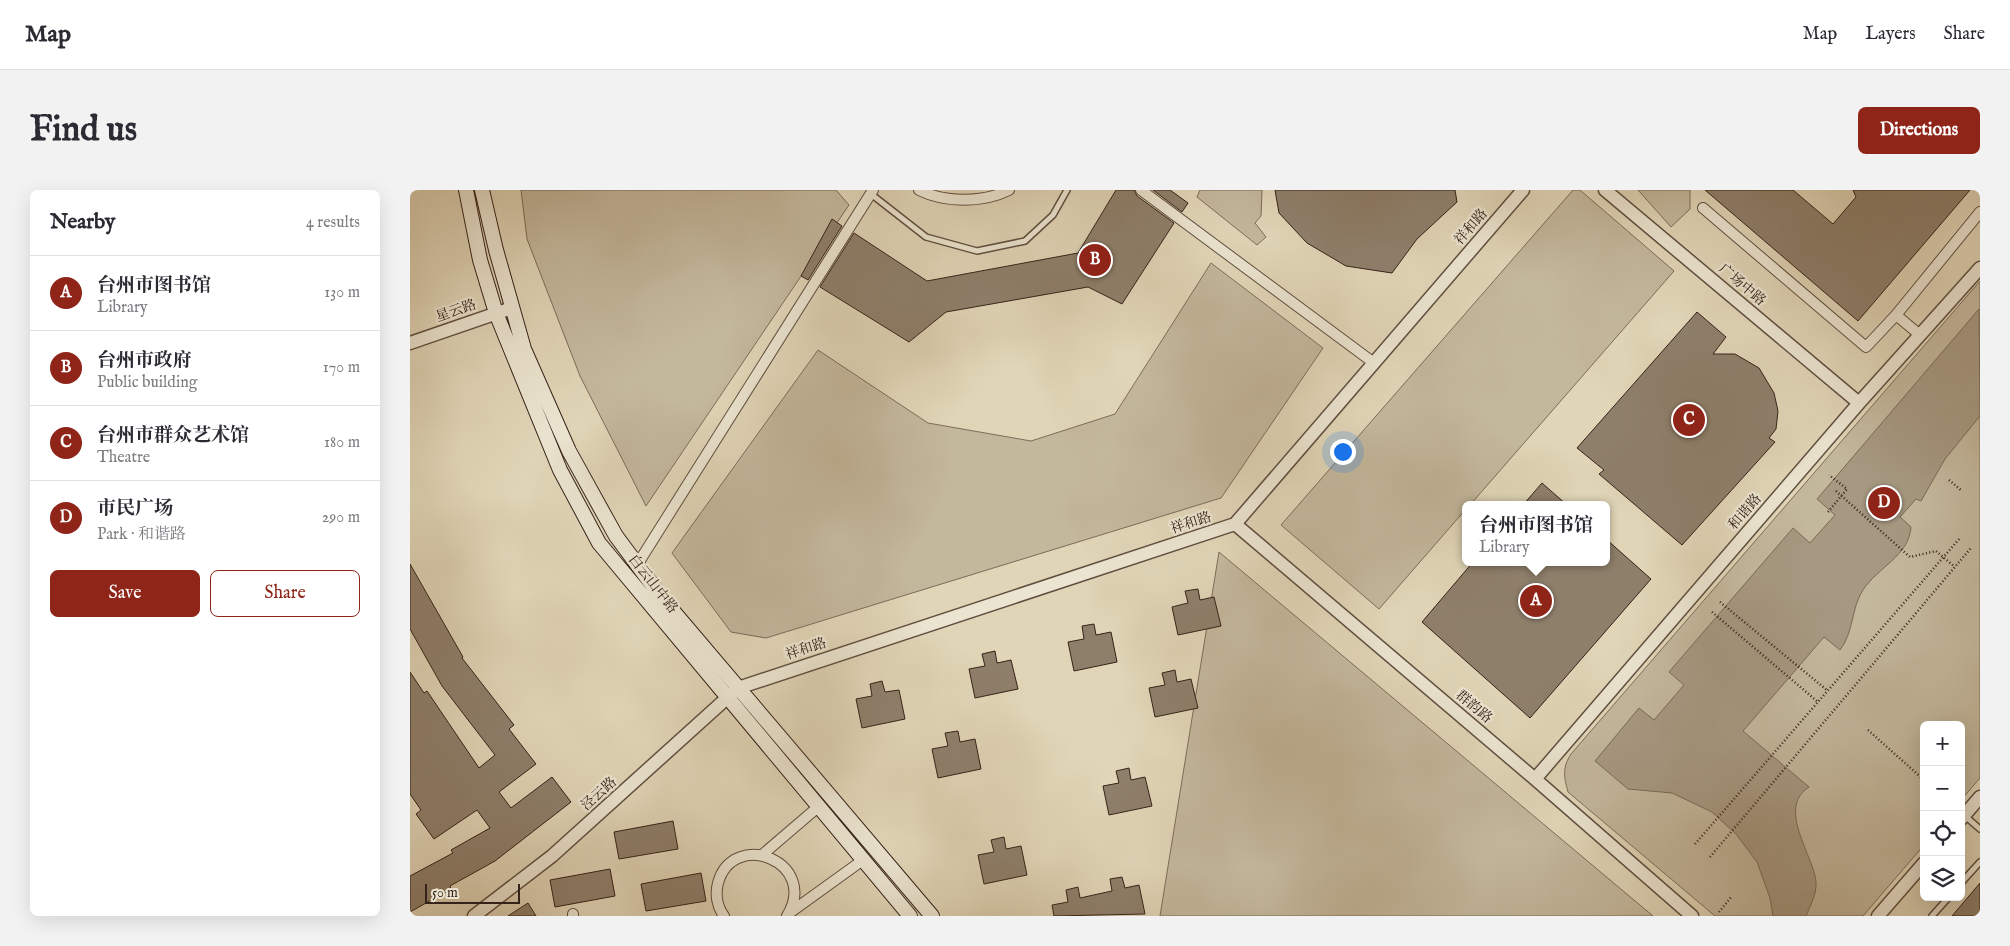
<!DOCTYPE html>
<html lang="en">
<head>
<meta charset="utf-8">
<style>
	:root { --surface:#fff; --page:#f2f2f3; --text:#2b2b33; --muted:#7c7c81; --line:#e1e1e2; --accent:#8f2418 }
	body { margin:0; font-family:"IM FELL English","Noto Serif SC",serif; background:var(--page); color:var(--text) }
	.controls { position:absolute; right:15px; bottom:15px; display:grid; overflow:hidden; border-radius:8px; box-shadow:0 5px 20px #0002 }
	.controls button { width:45px; height:45px; display:grid; place-items:center; padding:0; border:0; border-bottom:1px solid var(--line); background:var(--surface); color:var(--text); font:25px sans-serif }
	.scale { position:absolute; left:15px; bottom:12px; width:95px; box-sizing:border-box; padding-left:5px; border:2px solid #352219; border-top:0; font-size:14px; line-height:18px; white-space:nowrap; color:#352219; -webkit-text-stroke:4px #ebe4d0; paint-order:stroke }
	.you { position:absolute; left:932px; top:261px; width:18px; height:18px; margin:-12px; border:4px solid #fff; border-radius:50%; background:#1a73e8; box-shadow:0 0 0 8px #1a73e833 }
	.badge { display:grid; place-items:center; width:32px; height:32px; border-radius:50%; background:var(--accent); color:#fff; font-size:16px; font-weight:700 }
	.pin { position:absolute; translate:-50% -50%; border:2px solid #fff; box-shadow:0 1px 5px #0006 }
	.popup { position:absolute; left:1052px; top:311px; width:148px; height:65px; box-sizing:border-box; display:grid; place-content:center; border-radius:8px; background:var(--surface); filter:drop-shadow(0 1px 4px #0005); font-size:16px; white-space:nowrap; color:var(--muted) }
	.popup b { font-size:19px; color:var(--text) }
	.popup::after { content:''; position:absolute; left:50%; top:100%; margin-left:-10px; border:10px solid transparent; border-top-color:var(--surface) }
	.list { margin:0; padding:0; list-style:none }
	h2 { display:flex; justify-content:space-between; align-items:center; height:65px; margin:0; padding:0 20px; font-size:21px }
	h2 small { font-size:16px; font-weight:400; color:var(--muted) }
	.list li { display:grid; grid-template-columns:32px 1fr auto; gap:15px; align-items:center; box-sizing:border-box; height:75px; padding:0 20px; border-top:1px solid var(--line) }
	.list b { display:block; font-size:19px; white-space:nowrap }
	.list p { margin:0; font-size:16px; white-space:nowrap; color:var(--muted) }
	.list em { font-size:16px; font-style:normal; color:var(--muted) }
	.actions { display:flex; gap:10px; padding:15px 20px }
	.actions a { flex:1; padding:11px 0; border:1px solid var(--accent); border-radius:8px; text-align:center; font-size:18px; color:var(--accent) }
	.actions .main { background:var(--accent); color:#fff }
	.icon { flex:none; width:28px; height:28px; fill:none; stroke:currentColor; stroke-width:2; stroke-linecap:round; stroke-linejoin:round }
	.map { position:relative; flex:none; width:1570px; height:726px; overflow:hidden; border-radius:8px }
	header { display:flex; align-items:center; gap:30px; box-sizing:border-box; height:70px; padding:0 25px; background:var(--surface); border-bottom:1px solid var(--line) }
	header strong { font-size:24px }
	nav { display:flex; gap:28px; margin-inline-start:auto; font-size:18px }
	.intro { display:flex; align-items:center; justify-content:space-between; box-sizing:border-box; height:120px; padding:0 30px }
	h1 { margin:0; font-size:35px }
	.button { padding:12px 22px; border-radius:8px; background:var(--accent); color:#fff; font-size:18px; font-weight:700 }
	main { display:flex; gap:30px; padding:0 30px }
	aside { flex:1; background:var(--surface); border-radius:8px; box-shadow:0 5px 20px #0002 }
	.map>svg:first-child { display:block }
	.green { fill:#c3b79c; stroke:#7c6c5a }
	.water { fill:#a69881; stroke:#796957 }
	.building { fill:#8e7f6b; stroke:#352219 }
	.lines { fill:none; stroke-linecap:round; stroke-linejoin:round }
	.service-casing { stroke:#604f40; stroke-width:8 }
	.minor-casing { stroke:#604f40; stroke-width:12 }
	.tertiary-casing { stroke:#604f40; stroke-width:15 }
	.secondary-casing { stroke:#352219; stroke-width:16 }
	.path { stroke:#352219; stroke-width:2.5; stroke-dasharray:1 2.5; stroke-linecap:butt }
	.service { stroke:#ebe4d0; stroke-width:5 }
	.minor { stroke:#ebe4d0; stroke-width:10 }
	.tertiary { stroke:#ebe4d0; stroke-width:12 }
	.secondary { stroke:#ebe4d0; stroke-width:14 }
	.labels { text-anchor:middle; dominant-baseline:central; stroke-width:4.5; stroke-linejoin:round; paint-order:stroke }
	.street-label { font-size:14px; fill:#352219; stroke:#ebe4d0 }
</style>
</head>
<body>
<header>
<strong>Map</strong>
<nav><a>Map</a><a>Layers</a><a>Share</a></nav>
</header>
<div class="intro"><h1>Find us</h1><a class="button">Directions</a></div>
<main>
<aside>
<h2>Nearby<small>4 results</small></h2>
<ul class="list">
<li><span class="badge">A</span><div><b>台州市图书馆</b><p>Library</p></div><em>130 m</em></li>
<li><span class="badge">B</span><div><b>台州市政府</b><p>Public building</p></div><em>170 m</em></li>
<li><span class="badge">C</span><div><b>台州市群众艺术馆</b><p>Theatre</p></div><em>180 m</em></li>
<li><span class="badge">D</span><div><b>市民广场</b><p>Park · 和谐路</p></div><em>290 m</em></li>
</ul>
<div class="actions"><a class="main">Save</a><a>Share</a></div>
</aside>
<div class="map">
<svg width="1570" height="726" viewBox="0 0 1570 726">
	<rect width="100%" height="100%" fill="#e0d5b7"/>
	<filter id="stains"><feTurbulence type="fractalNoise" baseFrequency=".004" numOctaves="4"/><feColorMatrix values="0 0 0 0 .2 0 0 0 0 .09 0 0 0 0 .02 0 0 0 .5 -.17"/></filter>
	<radialGradient id="worn" r=".72"><stop offset=".6" stop-color="#630" stop-opacity="0"/><stop offset="1" stop-color="#630" stop-opacity=".3"/></radialGradient>
	<path class="green" d="M 111,0 L 426,0 L 439,15 L 236,316 L 170,186 L 117,49 Z
		M 790,0 L 852,0 L 851,26 L 845,33 L 856,47 L 847,55 L 787,7 Z
		M 1163,0 L 1170,0 L 1264,81 L 1060,315 L 1056,315 L 1056,319 L 969,419 L 871,335 Z
		M 1228,0 L 1280,0 L 1280,19 L 1261,37 Z
		M 801,73 L 913,158 L 811,308 L 356,448 L 321,442 L 262,363 L 408,160 L 518,233 L 621,251 L 705,224 Z
		M 1570,91 L 1570,588 L 1551,610 L 1551,535 L 1514,535 L 1514,655 L 1453,726 L 1305,726 L 1158,602 C 1154,587 1152,578 1161,564 Z
		M 809,362 L 1243,726 L 750,726 Z"/>
	<path class="water" d="M 1569,119 L 1570,226 L 1535,269 L 1511,311 L 1506,309 L 1490,327 L 1501,337 C 1499,366 1468,377 1453,400 C 1441,418 1444,442 1430,460 L 1414,447 L 1333,541 L 1399,597 C 1366,618 1404,666 1406,692 C 1407,704 1400,716 1396,726 L 1363,726 L 1360,708 L 1347,672 L 1326,644 L 1302,622 L 1262,603 L 1218,599 L 1185,571 L 1229,518 L 1244,530 L 1274,495 L 1259,482 L 1383,338 L 1400,353 L 1425,325 L 1407,309 Z"/>
	<path class="building" d="M 706,0 L 724,0 L 727,6 L 764,33 L 712,114 L 678,97 L 536,122 L 499,152 L 410,97 L 444,43 L 517,91 L 668,63 Z
		M 743,0 L 760,0 L 778,13 L 772,22 Z
		M 865,0 L 1045,0 L 1047,12 L 1007,49 L 982,83 L 936,76 L 897,53 L 869,23 Z
		M 1295,0 L 1383,0 L 1423,34 L 1446,7 L 1443,0 L 1560,0 L 1448,131 Z
		M 422,29 L 432,36 L 398,90 L 391,86 Z
		M 1287,122 L 1316,147 L 1303,164 L 1325,164 L 1349,178 L 1364,203 L 1368,221 L 1366,239 L 1359,248 L 1365,252 L 1272,355 L 1189,284 L 1194,280 L 1167,258 Z
		M 1132,293 L 1157,315 L 1113,315 Z
		M 1196,349 L 1241,389 L 1120,528 L 1012,432 L 1063,372 L 1196,372 Z
		M 0,374 L 53,467 L 52,468 L 104,535 L 99,539 L 126,574 L 89,602 L 101,618 L 142,587 L 161,612 L 85,671 L 40,696 L 41,699 L 0,722 L 0,686 L 43,663 L 41,660 L 80,638 L 67,620 L 24,649 L 6,624 L 11,620 L 0,604 L 0,482 L 14,503 L 17,501 L 69,578 L 85,565 L 32,496 L 0,439 Z
		M 788,399 L 790,410 L 804,407 L 811,436 L 768,445 L 762,417 L 778,413 L 775,401 Z
		M 684,434 L 686,445 L 701,442 L 707,472 L 664,481 L 658,452 L 674,449 L 672,436 Z
		M 585,461 L 587,473 L 601,470 L 608,499 L 565,508 L 559,479 L 575,476 L 572,464 Z
		M 765,480 L 767,492 L 781,489 L 788,518 L 745,527 L 739,498 L 755,495 L 752,483 Z
		M 472,491 L 475,502 L 489,500 L 495,529 L 452,538 L 446,509 L 462,506 L 460,494 Z
		M 548,541 L 550,552 L 565,549 L 571,579 L 528,588 L 522,559 L 538,556 L 535,543 Z
		M 719,578 L 721,590 L 735,587 L 742,616 L 699,625 L 693,596 L 709,593 L 706,581 Z
		M 263,631 L 268,659 L 209,669 L 204,642 Z
		M 594,647 L 596,659 L 611,656 L 617,685 L 574,694 L 568,665 L 584,662 L 581,650 Z
		M 200,679 L 205,706 L 145,717 L 140,690 Z
		M 291,683 L 296,711 L 236,721 L 231,694 Z
		M 712,687 L 715,698 L 729,695 L 735,724 L 644,726 L 642,715 L 658,712 L 656,700 L 668,697 L 670,708 L 702,701 L 700,689 Z
		M 1570,693 L 1570,726 L 1542,726 Z
		M 118,713 L 126,726 L 98,726 Z"/>
	<g class="lines">
		<g class="service-casing">
			<path id="service" d="M 461,4 L 516,47 L 567,61 L 615,51 L 643,25 L 657,0
				M 1555,626 L 1570,639
				M 1551,693 L 1570,672
				M 1522,726 L 1539,707"/>
		</g>
		<g class="minor-casing">
			<path id="minor" d="M 509,0 C 535,13 573,13 599,0
				M 731,0 L 964,173
				M 1293,18 L 1456,157 L 1486,125 L 1510,145
				M 1486,125 L 1570,22
				M 227,375 L 463,0
				M 352,665 L 408,617
				M 378,724 L 453,670
				M 163,726 L 163,724
				M 314,726 C 307,717 305,704 308,693 C 323,638 410,672 377,726"/>
		</g>
		<g class="tertiary-casing">
			<path id="tertiary" d="M 1195,0 L 1449,213
				M 0,153 L 102,118
				M 825,334 L 1125,589 L 1282,726
				M 1125,589 L 1449,213 L 1570,78
				M 1551,629 L 1570,607
				M 64,726 L 142,666 L 328,498 L 825,334 L 1113,0
				M 1468,726 L 1514,673"/>
		</g>
		<g class="secondary-casing">
			<path id="secondary" d="M 56,0 L 70,70 L 86,123 L 150,280 L 189,353 L 500,726
				M 72,0 L 86,60 L 114,159 L 159,261 L 206,346 L 252,408 L 522,726"/>
		</g>
		<path class="path" d="M 1539,290 L 1552,301
			M 1426,301 L 1500,367 L 1526,361 L 1545,377
			M 1418,322 L 1437,299 L 1419,285
			M 1310,412 L 1418,501
			M 1302,422 L 1408,512
			M 1458,540 L 1514,590
			M 1285,654 L 1550,348
			M 1300,667 L 1561,358
			M 1309,722 L 1322,706"/>
		<use href="#service" class="service"/>
		<use href="#minor" class="minor"/>
		<use href="#tertiary" class="tertiary"/>
		<use href="#secondary" class="secondary"/>
	</g>
	<g class="labels">
		<g class="street-label">
			<text transform="translate(1061 37) rotate(-49)">祥和路</text>
			<text transform="translate(1332 95) rotate(40)">广场中路</text>
			<text transform="translate(46 121) rotate(-19)">星云路</text>
			<text transform="translate(1335 322) rotate(-49)">和谐路</text>
			<text transform="translate(781 333) rotate(-18)">祥和路</text>
			<text transform="translate(243 394) rotate(52)">白云山中路</text>
			<text transform="translate(396 459) rotate(-18)">祥和路</text>
			<text transform="translate(1064 517) rotate(40)">群韵路</text>
			<text transform="translate(189 604) rotate(-42)">泾云路</text>
		</g>
	</g>
	<rect width="100%" height="100%" filter="url(#stains)"/>
	<rect width="100%" height="100%" fill="url(#worn)"/>
</svg>
<div class="controls">
<button>+</button>
<button>−</button>
<button><svg class="icon" aria-label="locate" viewBox="0 0 24 24"><circle cx="12" cy="12" r="6"/><path d="M12 2v4M12 18v4M2 12h4M18 12h4"/></svg></button>
<button><svg class="icon" aria-label="layers" viewBox="0 0 24 24"><path d="M12 4l9 5-9 5-9-5zM3 14l9 5 9-5"/></svg></button>
</div>
<div class="scale">50 m</div>
<div class="you"></div>
<div class="pin badge" style="left:1126px;top:411px">A</div>
<div class="popup"><b>台州市图书馆</b>Library</div>
<div class="pin badge" style="left:685px;top:70px">B</div>
<div class="pin badge" style="left:1279px;top:230px">C</div>
<div class="pin badge" style="left:1474px;top:313px">D</div>
</div>
</main>
</body>
</html>
